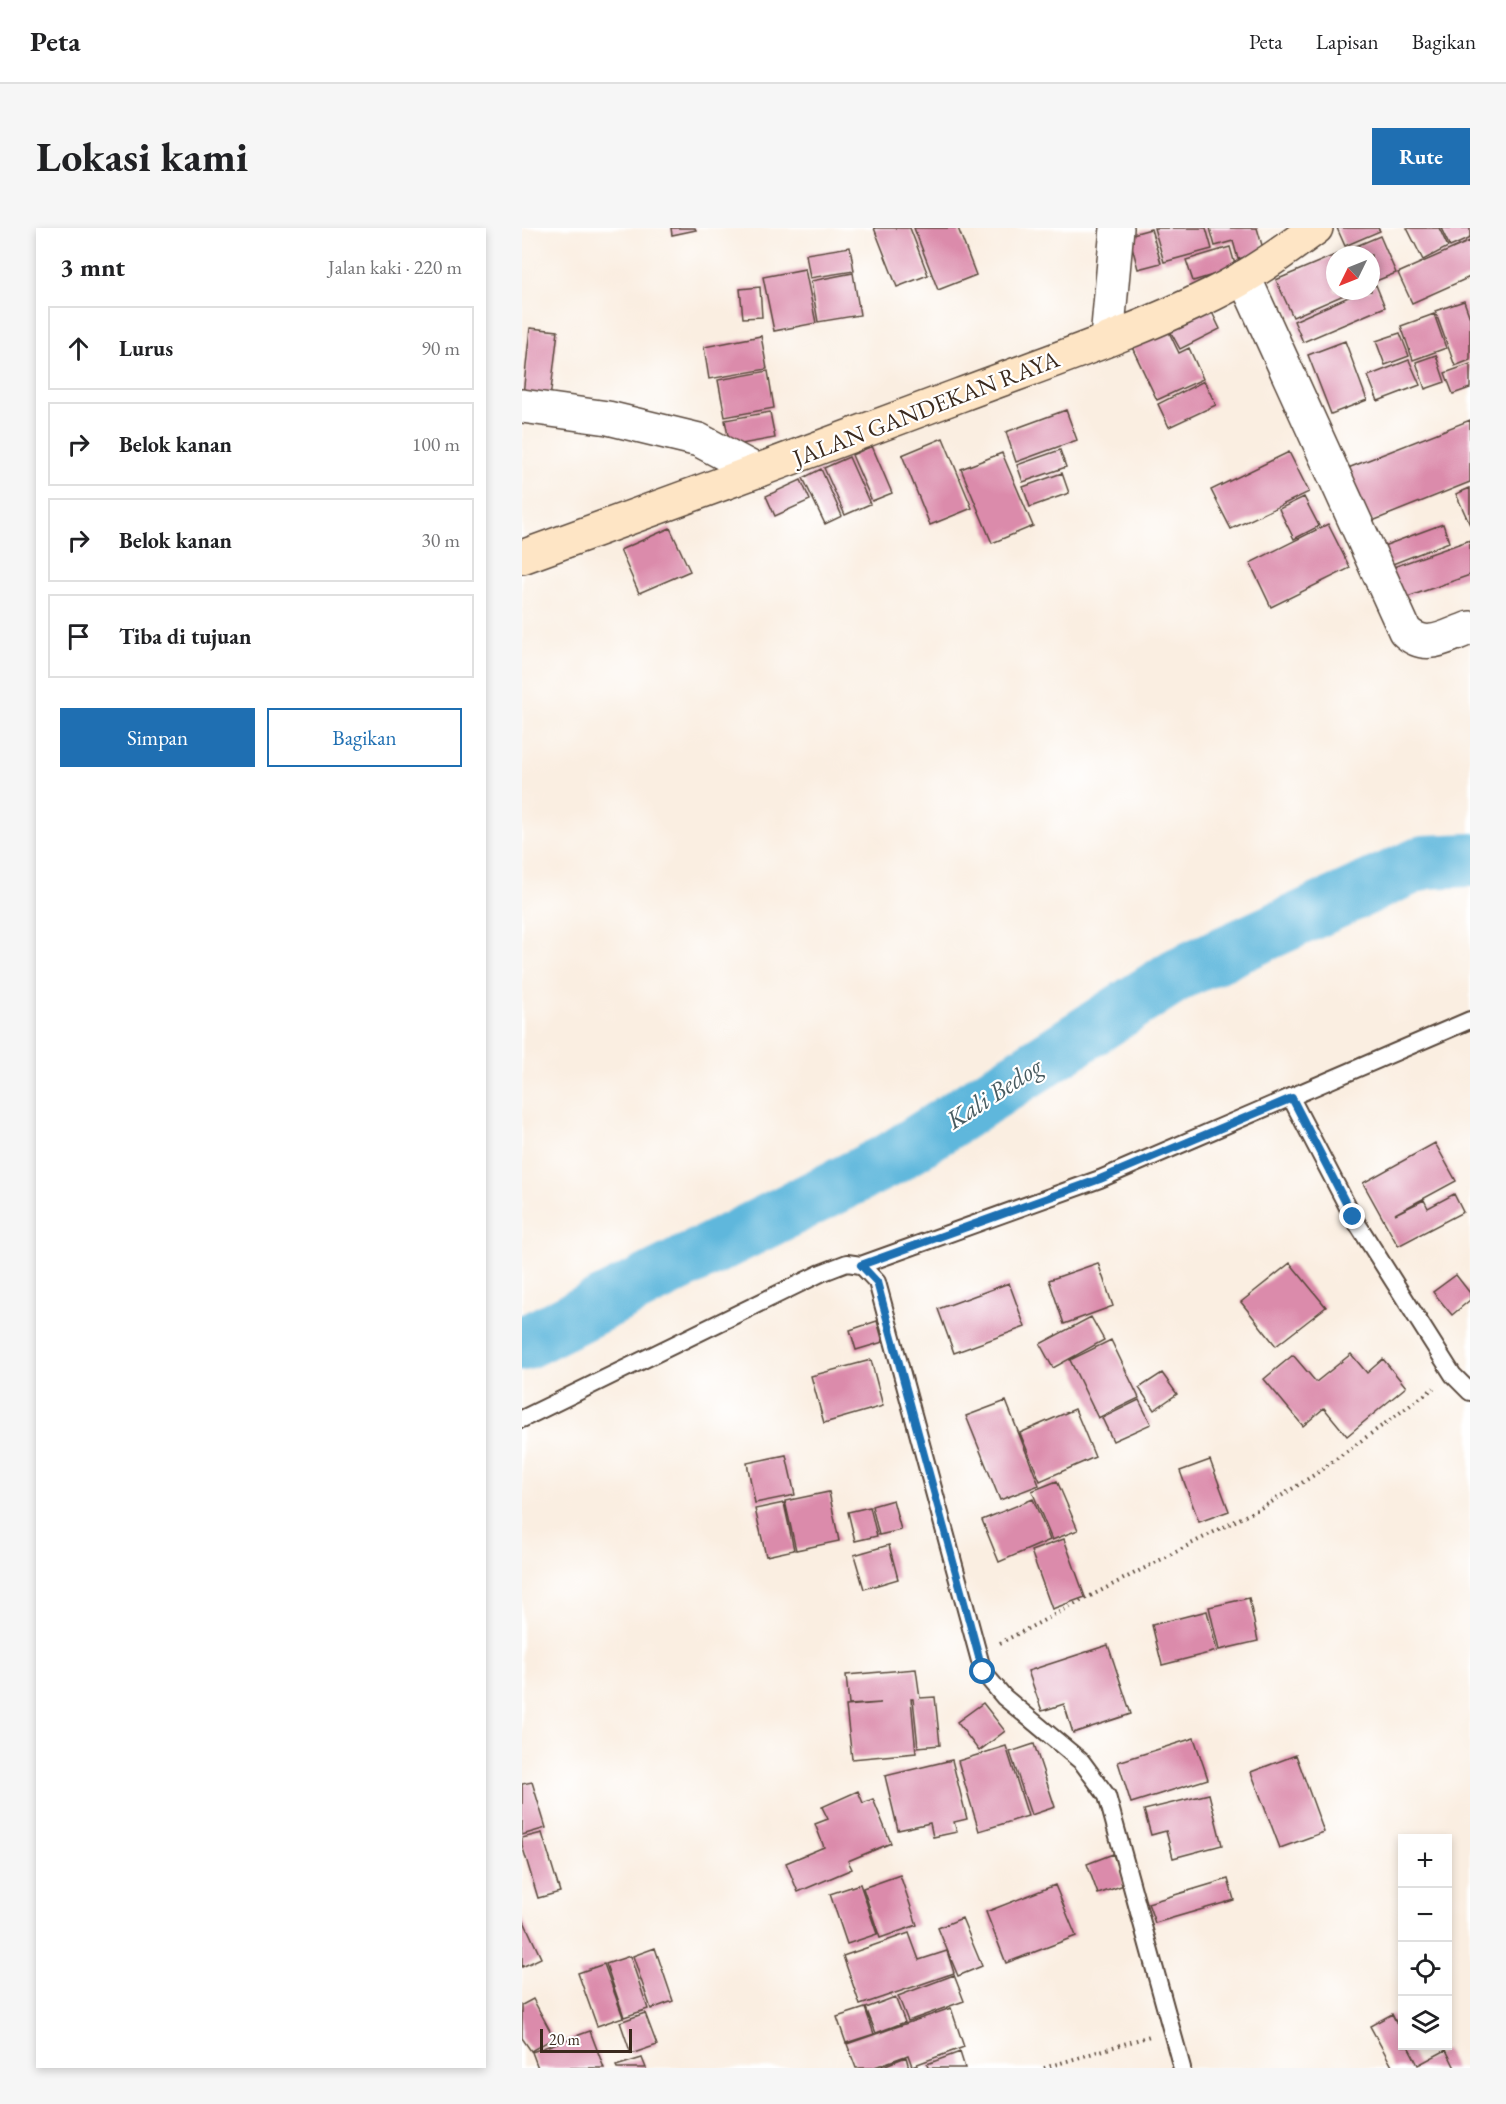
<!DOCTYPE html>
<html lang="id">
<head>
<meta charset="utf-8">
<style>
	:root { --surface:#fff; --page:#f6f6f6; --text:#202124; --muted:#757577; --line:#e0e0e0; --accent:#1f6fb2 }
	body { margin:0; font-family:"EB Garamond",serif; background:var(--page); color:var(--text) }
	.controls { position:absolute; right:18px; bottom:18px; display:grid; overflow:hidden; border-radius:0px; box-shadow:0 3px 9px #0003 }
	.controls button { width:54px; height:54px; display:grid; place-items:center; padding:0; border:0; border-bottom:2px solid var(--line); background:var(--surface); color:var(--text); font:30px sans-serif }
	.compass { position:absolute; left:804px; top:18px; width:54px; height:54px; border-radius:50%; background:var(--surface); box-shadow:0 3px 9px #0003; rotate:227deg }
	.scale { position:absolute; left:18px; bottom:15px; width:92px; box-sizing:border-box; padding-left:6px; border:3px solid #3b2a1e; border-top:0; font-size:16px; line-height:21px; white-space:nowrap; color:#3b2a1e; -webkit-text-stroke:4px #fff; paint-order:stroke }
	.stop { position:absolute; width:18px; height:18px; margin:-14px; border:4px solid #1f6fb2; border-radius:50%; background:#fff }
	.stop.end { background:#1f6fb2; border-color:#fff; box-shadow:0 2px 6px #0008 }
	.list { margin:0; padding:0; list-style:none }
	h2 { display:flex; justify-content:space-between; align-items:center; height:78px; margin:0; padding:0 24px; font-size:26px }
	h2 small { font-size:20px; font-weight:400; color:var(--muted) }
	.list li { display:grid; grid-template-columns:39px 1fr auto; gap:18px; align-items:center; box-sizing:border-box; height:84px; margin:0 12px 12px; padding:0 12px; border:2px solid var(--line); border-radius:0px }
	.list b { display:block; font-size:22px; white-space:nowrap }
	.list em { font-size:20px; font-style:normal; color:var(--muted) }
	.actions { display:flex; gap:12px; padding:18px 24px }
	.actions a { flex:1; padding:14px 0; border:2px solid var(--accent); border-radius:0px; text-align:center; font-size:21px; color:var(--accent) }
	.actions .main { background:var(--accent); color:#fff }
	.icon { flex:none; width:33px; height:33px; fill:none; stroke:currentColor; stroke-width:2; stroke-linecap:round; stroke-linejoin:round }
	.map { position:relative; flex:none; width:948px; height:1840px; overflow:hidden; border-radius:0px }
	header { display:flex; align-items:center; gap:36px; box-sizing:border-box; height:84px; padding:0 30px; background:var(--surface); border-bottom:2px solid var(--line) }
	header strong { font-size:28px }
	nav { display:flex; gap:33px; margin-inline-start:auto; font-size:21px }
	.intro { display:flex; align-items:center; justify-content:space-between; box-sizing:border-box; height:144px; padding:0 36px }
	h1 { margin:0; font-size:42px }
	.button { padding:15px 27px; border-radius:0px; background:var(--accent); color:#fff; font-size:21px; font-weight:700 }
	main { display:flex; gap:36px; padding:0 36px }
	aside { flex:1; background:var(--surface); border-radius:0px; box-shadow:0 3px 9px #0003 }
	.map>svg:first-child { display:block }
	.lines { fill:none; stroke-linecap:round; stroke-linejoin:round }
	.river { stroke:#5fb7dc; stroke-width:54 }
	.building { fill:#db8bab }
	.lane-casing { stroke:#58473b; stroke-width:20 }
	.street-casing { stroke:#58473b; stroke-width:36 }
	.secondary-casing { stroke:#58473b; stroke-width:36 }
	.path { stroke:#58473b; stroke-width:4; stroke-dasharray:1.5 4.5; stroke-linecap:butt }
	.lane { stroke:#fff; stroke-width:16 }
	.street { stroke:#fff; stroke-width:33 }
	.secondary { stroke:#fee5c5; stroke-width:33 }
	.route { stroke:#1f6fb2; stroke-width:8 }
	.labels { text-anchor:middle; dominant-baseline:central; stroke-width:4.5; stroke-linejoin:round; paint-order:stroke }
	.street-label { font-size:24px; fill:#3b2a1e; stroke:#fff }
	.water-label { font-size:26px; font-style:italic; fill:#485b60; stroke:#fff }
</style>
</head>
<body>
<header>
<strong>Peta</strong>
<nav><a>Peta</a><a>Lapisan</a><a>Bagikan</a></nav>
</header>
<div class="intro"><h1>Lokasi kami</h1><a class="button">Rute</a></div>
<main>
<aside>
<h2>3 mnt<small>Jalan kaki · 220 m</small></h2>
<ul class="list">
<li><svg class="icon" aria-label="ahead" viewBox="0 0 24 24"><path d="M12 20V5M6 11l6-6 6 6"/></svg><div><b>Lurus</b></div><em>90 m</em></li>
<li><svg class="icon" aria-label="right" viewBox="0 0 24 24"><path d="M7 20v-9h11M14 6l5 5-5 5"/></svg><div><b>Belok kanan</b></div><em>100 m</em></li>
<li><svg class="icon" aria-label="right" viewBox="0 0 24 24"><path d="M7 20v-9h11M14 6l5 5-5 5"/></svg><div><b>Belok kanan</b></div><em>30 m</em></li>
<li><svg class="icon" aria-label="arrive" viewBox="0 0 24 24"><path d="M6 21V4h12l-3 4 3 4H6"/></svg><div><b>Tiba di tujuan</b></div></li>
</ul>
<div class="actions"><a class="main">Simpan</a><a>Bagikan</a></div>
</aside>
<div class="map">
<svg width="948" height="1840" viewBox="0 0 948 1840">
	<rect width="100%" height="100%" fill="#fff"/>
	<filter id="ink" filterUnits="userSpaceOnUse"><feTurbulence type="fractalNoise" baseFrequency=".0167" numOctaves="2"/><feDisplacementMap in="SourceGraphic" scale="12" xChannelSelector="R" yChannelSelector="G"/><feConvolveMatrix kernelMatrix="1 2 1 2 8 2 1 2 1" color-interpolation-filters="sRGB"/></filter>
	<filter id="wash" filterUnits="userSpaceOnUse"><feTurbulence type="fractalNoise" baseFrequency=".008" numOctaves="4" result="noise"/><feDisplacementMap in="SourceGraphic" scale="24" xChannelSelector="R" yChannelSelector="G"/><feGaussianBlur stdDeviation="1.35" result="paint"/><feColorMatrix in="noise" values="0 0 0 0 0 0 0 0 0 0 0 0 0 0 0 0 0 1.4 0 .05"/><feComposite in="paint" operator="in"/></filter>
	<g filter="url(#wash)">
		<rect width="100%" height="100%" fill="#faeee1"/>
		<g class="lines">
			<path class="river" d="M 0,1116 L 369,931 L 656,746 L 902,634 L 948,632"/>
		</g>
		<g id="blocks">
			<path class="building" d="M 149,0 L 173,0 L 174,2 L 150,7 Z
				M 352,0 L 388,0 L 406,47 L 375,59 Z
				M 392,0 L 436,0 L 454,47 L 416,62 Z
				M 632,0 L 684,0 L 690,21 L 642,34 Z
				M 688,0 L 735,0 L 742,24 L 716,31 L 711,13 L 693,18 Z
				M 815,0 L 856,0 L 858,3 L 823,18 Z
				M 885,0 L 917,0 L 926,19 L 901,32 Z
				M 919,0 L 948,0 L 948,10 L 928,19 Z
				M 629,1 L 639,35 L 616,41 L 607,7 Z
				M 858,8 L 874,45 L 849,55 L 849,27 L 813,27 L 813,63 L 831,63 L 771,89 L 754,52 Z
				M 948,13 L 948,49 L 890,75 L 876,45 Z
				M 328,19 L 332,43 L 288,50 L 284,26 Z
				M 708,19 L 714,40 L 671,53 L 664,32 Z
				M 283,41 L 294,95 L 252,103 L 241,49 Z
				M 331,45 L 338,87 L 296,94 L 289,53 Z
				M 854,57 L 863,79 L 781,114 L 772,93 L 840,63 L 849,63 L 849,59 Z
				M 238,59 L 240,89 L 221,90 L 218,61 Z
				M 942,73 L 948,90 L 948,132 L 933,138 L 913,83 Z
				M 687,78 L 698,101 L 658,121 L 646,99 Z
				M 912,86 L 924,120 L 891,132 L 879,98 Z
				M 644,98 L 657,125 L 667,120 L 681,151 L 635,172 L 608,115 Z
				M 8,100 L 36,103 L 28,171 L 1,167 Z
				M 878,105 L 887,128 L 863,137 L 854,113 Z
				M 239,108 L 245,141 L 187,151 L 182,119 Z
				M 823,113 L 845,172 L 809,186 L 786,127 Z
				M 914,127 L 923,154 L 903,161 L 894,134 Z
				M 887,132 L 898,157 L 856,173 L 846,148 Z
				M 948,136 L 948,160 L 931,166 L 923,145 Z
				M 246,143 L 252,180 L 203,189 L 196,152 Z
				M 682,153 L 694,177 L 647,199 L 636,176 Z
				M 544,182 L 555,212 L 494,234 L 484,204 Z
				M 248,184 L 253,210 L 208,218 L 203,192 Z
				M 948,192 L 948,254 L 843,296 L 821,242 Z
				M 421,210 L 450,280 L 408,297 L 380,227 Z
				M 350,218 L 370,265 L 350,273 L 330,227 Z
				M 538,222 L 544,239 L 501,254 L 495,237 Z
				M 767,224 L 787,264 L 709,301 L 689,262 Z
				M 480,225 L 511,298 L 470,315 L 439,241 Z
				M 327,229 L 348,276 L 323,287 L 302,240 Z
				M 299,241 L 320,288 L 303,296 L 281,250 Z
				M 540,245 L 547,265 L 508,279 L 501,259 Z
				M 279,252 L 288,272 L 253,288 L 244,268 Z
				M 948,260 L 948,297 L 934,266 Z
				M 782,269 L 797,298 L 772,311 L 757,281 Z
				M 806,296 L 828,340 L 749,379 L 728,335 Z
				M 921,296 L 927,314 L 863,339 L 856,320 Z
				M 148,300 L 168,343 L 117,365 L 98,322 Z
				M 948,312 L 948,347 L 874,373 L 863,342 Z
				M 913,915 L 934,953 L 873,986 L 902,972 L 906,980 L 932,966 L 941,984 L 876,1018 L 841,955 Z
				M 576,1035 L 591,1078 L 542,1096 L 527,1052 Z
				M 768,1035 L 804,1079 L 754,1118 L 719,1074 Z
				M 934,1047 L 948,1065 L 948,1072 L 930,1087 L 911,1064 Z
				M 487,1055 L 503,1099 L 432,1125 L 416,1081 Z
				M 569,1089 L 582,1112 L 531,1140 L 518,1116 Z
				M 355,1093 L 361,1114 L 334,1122 L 328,1102 Z
				M 589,1112 L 617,1170 L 576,1190 L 548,1132 Z
				M 829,1126 L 845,1145 L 861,1131 L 884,1159 L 825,1208 L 802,1180 L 781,1198 L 742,1151 L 771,1127 L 794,1154 Z
				M 349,1132 L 361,1178 L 302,1195 L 289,1148 Z
				M 640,1145 L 655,1166 L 632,1182 L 617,1160 Z
				M 617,1172 L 629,1196 L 591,1213 L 580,1190 Z
				M 484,1173 L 517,1257 L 478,1272 L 444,1188 Z
				M 553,1181 L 573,1229 L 518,1253 L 498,1205 Z
				M 264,1227 L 273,1267 L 233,1275 L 225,1235 Z
				M 688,1232 L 707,1283 L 677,1294 L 658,1243 Z
				M 535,1253 L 556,1302 L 530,1312 L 510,1263 Z
				M 307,1264 L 317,1313 L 274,1322 L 263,1273 Z
				M 511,1271 L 528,1312 L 477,1334 L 460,1292 Z
				M 371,1272 L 379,1302 L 357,1307 L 350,1278 Z
				M 262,1275 L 272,1322 L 244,1328 L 233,1281 Z
				M 348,1279 L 355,1308 L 333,1313 L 326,1284 Z
				M 542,1311 L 563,1369 L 530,1381 L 509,1323 Z
				M 367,1317 L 376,1351 L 342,1361 L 332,1327 Z
				M 727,1370 L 736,1413 L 697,1422 L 687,1379 Z
				M 685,1383 L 695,1423 L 640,1437 L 630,1397 Z
				M 586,1417 L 609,1486 L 551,1505 L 542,1476 L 520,1483 L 506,1443 Z
				M 394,1441 L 398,1470 L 413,1469 L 418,1517 L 396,1519 L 391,1471 L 389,1471 L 394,1525 L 330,1531 L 324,1478 L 359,1475 L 327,1477 L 324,1447 Z
				M 461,1475 L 483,1503 L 457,1523 L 435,1494 Z
				M 672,1510 L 686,1551 L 609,1575 L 596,1534 Z
				M 512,1516 L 533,1579 L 509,1587 L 488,1524 Z
				M 484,1518 L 506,1588 L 457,1603 L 436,1533 Z
				M 774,1527 L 802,1604 L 758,1620 L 729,1544 Z
				M 430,1532 L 445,1591 L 432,1594 L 435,1604 L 411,1609 L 408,1595 L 376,1602 L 363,1548 Z
				M 10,1554 L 24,1600 L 0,1607 L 0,1556 Z
				M 336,1563 L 341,1575 L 351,1571 L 369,1615 L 326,1633 L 330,1641 L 276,1664 L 264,1635 L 302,1619 L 293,1596 L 306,1591 L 300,1579 Z
				M 687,1566 L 700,1617 L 651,1630 L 644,1603 L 629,1607 L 622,1582 Z
				M 20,1605 L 38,1664 L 16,1670 L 0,1617 L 0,1610 Z
				M 591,1626 L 602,1657 L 576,1666 L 565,1636 Z
				M 378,1647 L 395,1697 L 358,1710 L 341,1660 Z
				M 706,1651 L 712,1672 L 633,1695 L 626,1675 Z
				M 338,1656 L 355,1706 L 325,1716 L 308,1666 Z
				M 533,1657 L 554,1708 L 484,1735 L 464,1684 Z
				M 0,1689 L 19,1730 L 0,1739 Z
				M 440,1690 L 460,1738 L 436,1748 L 416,1700 Z
				M 387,1705 L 397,1732 L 425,1723 L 432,1745 L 338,1777 L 321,1728 Z
				M 133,1720 L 151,1773 L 129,1781 L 111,1728 Z
				M 108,1728 L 126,1781 L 102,1789 L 84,1736 Z
				M 82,1736 L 101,1789 L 75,1798 L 56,1745 Z
				M 432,1747 L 442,1773 L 386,1793 L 376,1768 Z
				M 373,1769 L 383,1794 L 354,1805 L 344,1780 Z
				M 11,1771 L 32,1810 L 9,1823 L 0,1810 L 0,1777 Z
				M 343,1780 L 352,1806 L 324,1815 L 315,1789 Z
				M 429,1780 L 442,1819 L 390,1838 L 386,1827 L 350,1840 L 334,1840 L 325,1816 Z
				M 123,1785 L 135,1817 L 109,1826 L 98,1794 Z
				M 870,1786 L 880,1806 L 880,1818 L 886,1818 L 896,1837 L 924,1822 L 933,1840 L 871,1840 L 848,1798 Z
				M 68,1803 L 82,1840 L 16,1840 L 10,1824 Z
				M 438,1824 L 443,1840 L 406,1840 L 405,1836 Z
				M 384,1829 L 387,1840 L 356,1840 Z
				M 120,1830 L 124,1840 L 95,1840 L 94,1838 Z"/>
		</g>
	</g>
	<g filter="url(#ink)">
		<use href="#blocks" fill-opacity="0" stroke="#58473b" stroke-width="1.5"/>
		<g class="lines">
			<g class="lane-casing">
				<path id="lane" d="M 769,870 L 831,989 L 931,1147 L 948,1164
					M 339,1037 L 355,1054 L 461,1444 L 482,1469 L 560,1534 L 585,1568 L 660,1840
					M 0,1191 L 299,1045 L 325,1035 L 339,1037 L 578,951 L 948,792"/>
			</g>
			<g class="street-casing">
				<path id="street" d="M 722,49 L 883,403 C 904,424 924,408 948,400
					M 585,111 L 595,0
					M 0,178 L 86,190 L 177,212 L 235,243"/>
			</g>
			<g class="secondary-casing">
				<path id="secondary" d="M 0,329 C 146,276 293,222 438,167 C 523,135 610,106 691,66 C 728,48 761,24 794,0"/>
			</g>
			<path class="path" d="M 478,1415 L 748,1275 L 792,1247 L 912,1160
				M 522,1840 L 628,1808"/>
			<use href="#lane" class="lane"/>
			<use href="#street" class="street"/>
			<use href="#secondary" class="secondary"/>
		</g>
	</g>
	<g class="lines" filter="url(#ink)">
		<path class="route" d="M 461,1444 L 355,1054 L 339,1037 L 578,951 L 770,870 L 831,989"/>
	</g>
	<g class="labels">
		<g class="street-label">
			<text transform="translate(404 180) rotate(-21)">JALAN GANDEKAN RAYA</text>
		</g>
		<g class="water-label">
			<text transform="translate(472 865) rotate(-33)">Kali Bedog</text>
		</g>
	</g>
</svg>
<div class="controls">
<button>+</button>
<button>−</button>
<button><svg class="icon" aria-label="locate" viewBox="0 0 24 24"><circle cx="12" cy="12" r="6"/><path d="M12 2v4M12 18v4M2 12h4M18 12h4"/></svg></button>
<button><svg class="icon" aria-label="layers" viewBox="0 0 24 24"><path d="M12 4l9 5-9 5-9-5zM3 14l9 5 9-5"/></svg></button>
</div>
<svg class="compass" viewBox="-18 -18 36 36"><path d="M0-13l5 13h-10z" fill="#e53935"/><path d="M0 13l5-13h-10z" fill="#757577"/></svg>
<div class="scale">20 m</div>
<div class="stop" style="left:461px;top:1444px"></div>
<div class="stop end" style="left:831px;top:989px"></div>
</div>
</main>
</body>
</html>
